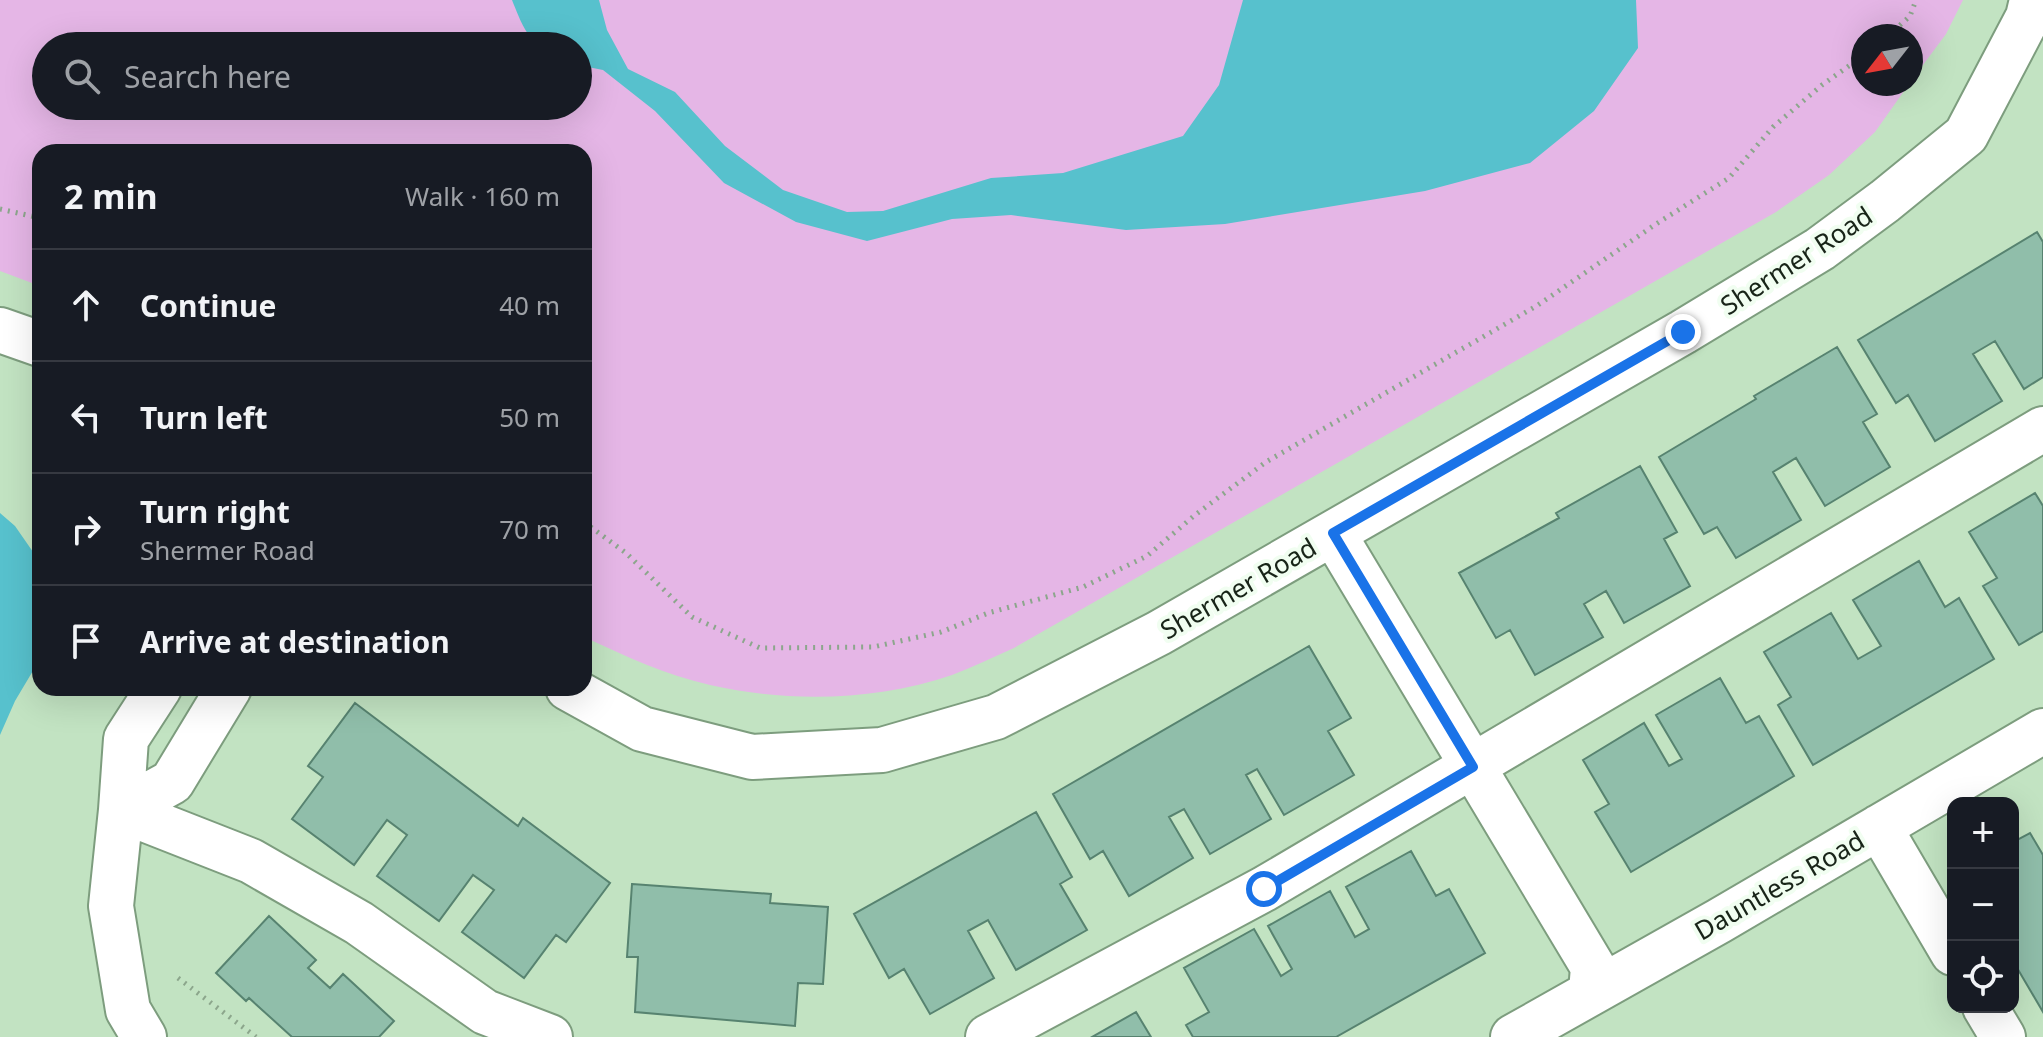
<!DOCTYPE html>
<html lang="en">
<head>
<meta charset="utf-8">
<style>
	:root { --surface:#171b24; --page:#20242c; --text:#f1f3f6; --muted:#9ea1a6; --line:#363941 }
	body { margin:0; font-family:"Noto Sans",sans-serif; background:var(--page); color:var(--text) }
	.controls { position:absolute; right:24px; bottom:24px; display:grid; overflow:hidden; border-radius:16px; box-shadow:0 8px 32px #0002 }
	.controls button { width:72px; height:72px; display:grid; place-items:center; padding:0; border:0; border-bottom:2px solid var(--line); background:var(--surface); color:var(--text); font:40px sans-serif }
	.compass { position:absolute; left:1851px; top:24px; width:72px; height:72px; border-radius:50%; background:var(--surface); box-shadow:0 8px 32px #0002; rotate:239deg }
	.stop { position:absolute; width:24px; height:24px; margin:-18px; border:6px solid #1a73e8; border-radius:50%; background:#fff }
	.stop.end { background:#1a73e8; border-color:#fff; box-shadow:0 2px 8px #0008 }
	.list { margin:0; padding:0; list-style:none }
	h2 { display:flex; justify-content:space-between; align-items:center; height:104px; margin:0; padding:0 32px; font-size:34px }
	h2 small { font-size:26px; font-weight:400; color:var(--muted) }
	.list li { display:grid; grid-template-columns:52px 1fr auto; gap:24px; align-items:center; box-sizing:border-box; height:112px; padding:0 32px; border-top:2px solid var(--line) }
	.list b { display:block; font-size:30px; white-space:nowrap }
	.list p { margin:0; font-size:26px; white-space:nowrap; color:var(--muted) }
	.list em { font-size:26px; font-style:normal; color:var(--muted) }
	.icon { flex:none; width:44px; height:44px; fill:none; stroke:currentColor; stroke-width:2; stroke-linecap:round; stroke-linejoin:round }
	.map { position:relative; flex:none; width:2043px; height:1037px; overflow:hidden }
	.search { position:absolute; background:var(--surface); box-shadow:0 8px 32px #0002; left:32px; top:32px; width:560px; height:88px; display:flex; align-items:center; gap:20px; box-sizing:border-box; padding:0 28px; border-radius:44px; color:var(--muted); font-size:30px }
	.panel { position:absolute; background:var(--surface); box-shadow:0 8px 32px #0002; left:32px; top:144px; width:560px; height:552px; border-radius:24px }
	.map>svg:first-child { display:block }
	.green { fill:#e5b6e6; fill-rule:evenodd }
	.water { fill:#57c1cd }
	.building { fill:#90beaa; stroke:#578370; stroke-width:2 }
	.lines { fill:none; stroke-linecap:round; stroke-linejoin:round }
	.minor-casing { stroke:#7d9d7e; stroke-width:48 }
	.path { stroke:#8ca68c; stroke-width:5; stroke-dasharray:2 6; stroke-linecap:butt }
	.minor { stroke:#fff; stroke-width:44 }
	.route { stroke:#1a73e8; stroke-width:10 }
	.labels { text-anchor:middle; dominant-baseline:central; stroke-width:8; stroke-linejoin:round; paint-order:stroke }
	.street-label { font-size:26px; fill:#182418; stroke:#f1fef1 }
</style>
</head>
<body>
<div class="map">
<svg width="2043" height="1037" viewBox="0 0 2043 1037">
	<rect width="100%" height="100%" fill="#c2e3c2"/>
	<path class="green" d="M 0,0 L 1963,0 L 1946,34 L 1911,81 L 1911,36 L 1863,36 L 1863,84 L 1909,84 L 1875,132 L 1829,175 L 1776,212 L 1014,648 C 993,657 973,667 952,675 C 875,701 789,703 710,685 C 666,675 625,656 584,637 L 584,152 L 40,152 L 40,286 L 0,271 ZM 46,46 L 578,46 L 578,106 L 46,106 Z"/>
	<path class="water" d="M 512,0 L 599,0 L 607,30 L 628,69 L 675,92 L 725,146 L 783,190 L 847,212 L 883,211 L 991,178 L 1063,173 L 1183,136 L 1219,85 L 1243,0 L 1636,0 L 1638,48 L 1594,111 L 1530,163 L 1425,191 L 1225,224 L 1126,230 L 1011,215 L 952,219 L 867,241 L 796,222 L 724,183 L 655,111 L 603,70 L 578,65 L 578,46 C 531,46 529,43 512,0 Z
		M 0,513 L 15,526 L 40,562 L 40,659 L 15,701 L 0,735 Z"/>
	<path class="building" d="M 2037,232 L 2043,242 L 2043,377 L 2024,389 L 1995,341 L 1973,354 L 2002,401 L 1935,441 L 1908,395 L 1896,403 L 1858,340 Z
		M 1837,347 L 1877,414 L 1863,422 L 1890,467 L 1825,506 L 1796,458 L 1773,472 L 1801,520 L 1736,558 L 1717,527 L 1704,534 L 1659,457 L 1756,399 L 1754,396 Z
		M 1640,466 L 1677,532 L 1664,539 L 1690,586 L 1624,623 L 1606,591 L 1584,604 L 1603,637 L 1535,675 L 1510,630 L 1496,638 L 1459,573 L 1559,518 L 1556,513 Z
		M 2035,493 L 2043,506 L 2043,631 L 2019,645 L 1983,586 L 1997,578 L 1969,532 Z
		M 1919,561 L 1945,607 L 1959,598 L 1994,659 L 1813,765 L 1778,705 L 1791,697 L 1764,652 L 1831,613 L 1858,659 L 1881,646 L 1853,600 Z
		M 1309,646 L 1351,718 L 1328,731 L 1354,775 L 1284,815 L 1257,769 L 1246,775 L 1271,819 L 1210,854 L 1184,809 L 1169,817 L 1193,858 L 1129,896 L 1103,851 L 1090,859 L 1053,794 Z
		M 1720,678 L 1746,723 L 1759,716 L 1794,776 L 1631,872 L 1595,812 L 1609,804 L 1583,760 L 1644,723 L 1669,766 L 1682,759 L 1656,715 Z
		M 355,703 L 518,826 L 523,818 L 610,883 L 566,942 L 556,935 L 524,978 L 462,932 L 494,890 L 473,875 L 439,921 L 377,876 L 407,835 L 387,820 L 354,865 L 292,819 L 323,777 L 308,766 Z
		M 1036,812 L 1072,877 L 1060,884 L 1087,930 L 1016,970 L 988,920 L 968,931 L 994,978 L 930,1014 L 904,969 L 889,978 L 854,914 Z
		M 2030,833 L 2043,855 L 2043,1012 L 2013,961 L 2013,842 Z
		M 1411,851 L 1436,896 L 1449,889 L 1485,953 L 1336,1037 L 1193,1037 L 1186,1025 L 1209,1012 L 1184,968 L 1254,929 L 1281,976 L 1292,969 L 1268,926 L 1330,891 L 1355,937 L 1369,929 L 1346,887 Z
		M 632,884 L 771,894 L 770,903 L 828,907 L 823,984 L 798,983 L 795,1026 L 635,1012 L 638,957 L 627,957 Z
		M 269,916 L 316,960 L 308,968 L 330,988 L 343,974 L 394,1021 L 379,1037 L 292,1037 L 249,998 L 246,1001 L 216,973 Z
		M 1136,1012 L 1151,1037 L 1092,1037 Z"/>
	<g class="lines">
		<g class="minor-casing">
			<path id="minor" d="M 0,330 L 40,344
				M 1333,533 L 1593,967 L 1591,992
				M 159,688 L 126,739 L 121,810 L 172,782 L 229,688
				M 568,688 L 642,729 L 752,757 L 882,750 L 996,717 L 1159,633 L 1683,332 L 1820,249 L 1885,201 L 1966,135 L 2028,17 L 2032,0
				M 1879,827 L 1953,953
				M 1985,1007 L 2003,1037
				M 144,1037 L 128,1010 L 111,906 L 121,810 L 251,861 L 359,923 L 485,1012 L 550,1037
				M 988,1037 L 1264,889 L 2043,429
				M 1513,1037 L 1719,921 L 2043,731"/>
		</g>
		<path class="path" d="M 1888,36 L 1910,16 L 1916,0
			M 0,209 L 40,218
			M 584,522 L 626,553 L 692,617 L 760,648 L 873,647 L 941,632 L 988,613 L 1083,587 L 1147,556 L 1195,515 L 1266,462 L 1538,305 L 1656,224 L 1729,178 L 1773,127 L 1822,85 L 1863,56
			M 178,978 L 256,1037"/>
		<use href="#minor" class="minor"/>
	</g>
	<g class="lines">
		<path class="route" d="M 1264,889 L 1473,767 L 1333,533 L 1683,332"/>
	</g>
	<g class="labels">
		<g class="street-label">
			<text transform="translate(1796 260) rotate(-33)">Shermer Road</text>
			<text transform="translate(1238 588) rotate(-30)">Shermer Road</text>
			<text transform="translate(1779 885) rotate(-30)">Dauntless Road</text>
		</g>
	</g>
</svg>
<div class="controls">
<button>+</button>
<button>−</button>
<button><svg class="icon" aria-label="locate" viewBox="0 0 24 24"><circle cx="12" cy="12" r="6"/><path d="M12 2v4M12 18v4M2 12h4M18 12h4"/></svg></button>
</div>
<svg class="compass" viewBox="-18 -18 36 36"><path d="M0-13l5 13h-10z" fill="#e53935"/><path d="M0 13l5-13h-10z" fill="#9ea1a6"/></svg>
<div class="stop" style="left:1264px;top:889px"></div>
<div class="stop end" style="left:1683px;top:332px"></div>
<div class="search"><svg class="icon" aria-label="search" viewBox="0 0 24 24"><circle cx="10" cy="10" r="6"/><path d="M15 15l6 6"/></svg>Search here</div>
<section class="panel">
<h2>2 min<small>Walk · 160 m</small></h2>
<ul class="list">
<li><svg class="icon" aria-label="ahead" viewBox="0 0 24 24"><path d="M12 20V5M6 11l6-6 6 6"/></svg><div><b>Continue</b></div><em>40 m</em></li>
<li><svg class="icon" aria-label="left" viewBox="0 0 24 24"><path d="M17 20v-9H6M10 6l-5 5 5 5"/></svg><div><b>Turn left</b></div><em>50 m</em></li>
<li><svg class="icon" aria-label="right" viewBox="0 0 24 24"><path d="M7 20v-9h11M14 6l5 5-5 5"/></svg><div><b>Turn right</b><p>Shermer Road</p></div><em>70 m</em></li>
<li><svg class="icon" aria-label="arrive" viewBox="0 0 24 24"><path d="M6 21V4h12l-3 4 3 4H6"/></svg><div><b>Arrive at destination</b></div></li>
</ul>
</section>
</div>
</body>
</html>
